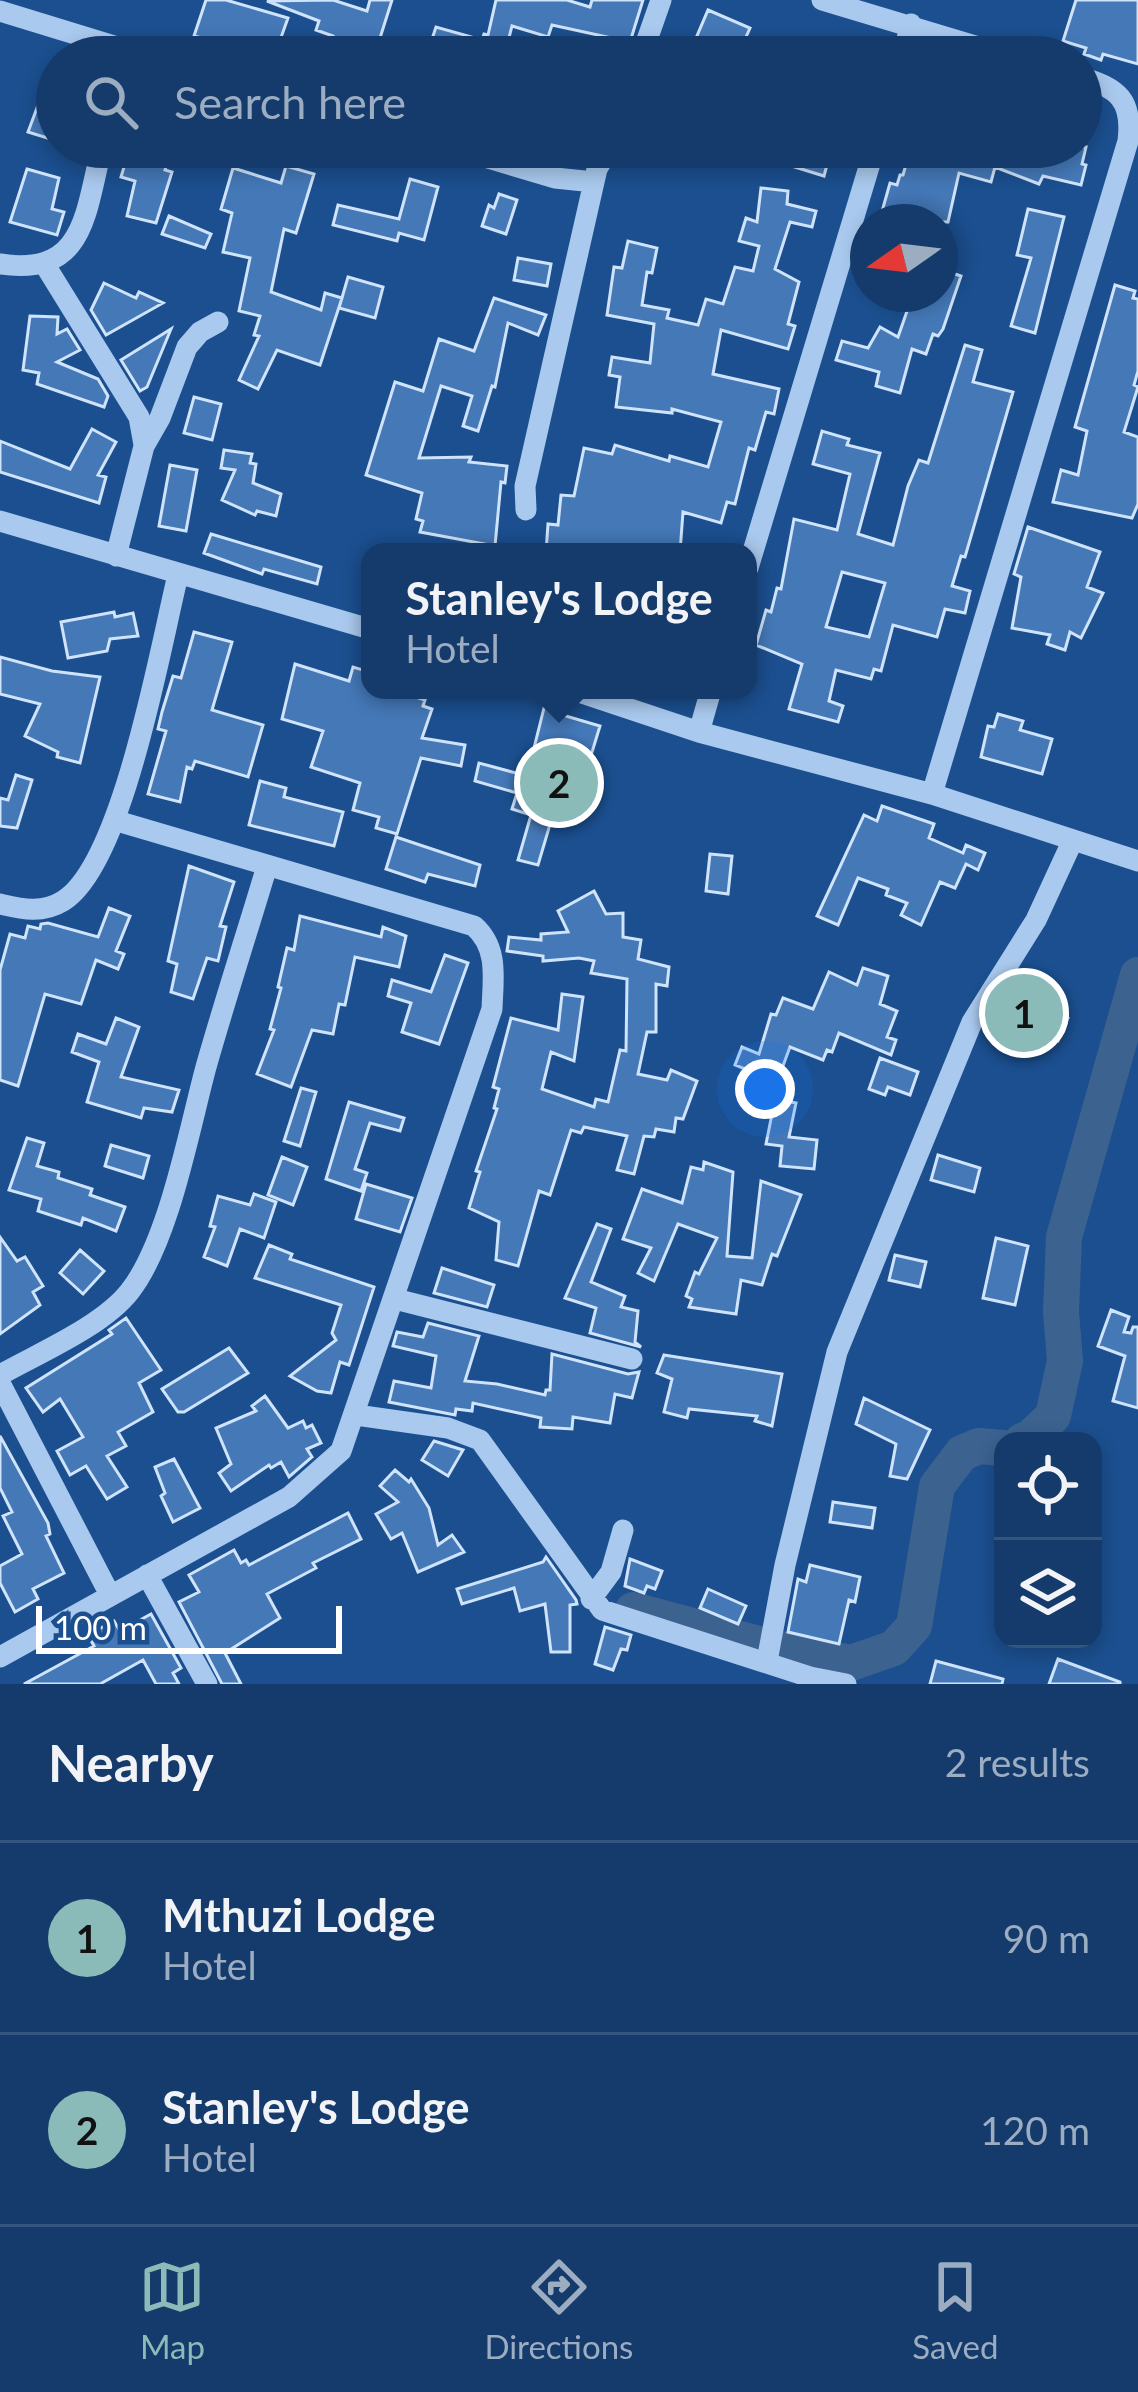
<!DOCTYPE html>
<html lang="en">
<head>
<meta charset="utf-8">
<style>
	:root { --surface:#143b6b; --page:#214673; --text:#f1f3f6; --muted:#9dadc1; --line:#33557e; --accent:#8bbbb9 }
	body { margin:0; font-family:Lato,sans-serif; background:var(--page); color:var(--text) }
	.controls { position:absolute; right:36px; bottom:36px; display:grid; overflow:hidden; border-radius:24px; box-shadow:0 6px 18px #0003 }
	.controls button { width:108px; height:108px; display:grid; place-items:center; padding:0; border:0; border-bottom:3px solid var(--line); background:var(--surface); color:var(--text); font:60px sans-serif }
	.compass { position:absolute; left:850px; top:204px; width:108px; height:108px; border-radius:50%; background:var(--surface); box-shadow:0 6px 18px #0003; rotate:256deg }
	.scale { position:absolute; left:36px; bottom:30px; width:306px; box-sizing:border-box; padding-left:12px; border:6px solid #fff; border-top:0; font-size:33px; line-height:42px; white-space:nowrap; color:#fff; -webkit-text-stroke:9px #1b4f8f; paint-order:stroke }
	.you { position:absolute; left:765px; top:1089px; width:42px; height:42px; margin:-30px; border:9px solid #fff; border-radius:50%; background:#1a73e8; box-shadow:0 0 0 18px #1a73e833 }
	.badge { display:grid; place-items:center; width:78px; height:78px; border-radius:50%; background:var(--accent); color:#111; font-size:39px; font-weight:700 }
	.pin { position:absolute; translate:-50% -50%; border:6px solid #fff; box-shadow:0 3px 12px #0006 }
	.popup { position:absolute; left:361px; top:543px; width:396px; height:156px; box-sizing:border-box; display:grid; place-content:center; border-radius:24px; background:var(--surface); filter:drop-shadow(0 3px 9px #0005); font-size:39px; white-space:nowrap; color:var(--muted) }
	.popup b { font-size:45px; color:var(--text) }
	.popup::after { content:''; position:absolute; left:50%; top:100%; margin-left:-24px; border:24px solid transparent; border-top-color:var(--surface) }
	.list { margin:0; padding:0; list-style:none }
	h2 { display:flex; justify-content:space-between; align-items:center; height:156px; margin:0; padding:0 48px; font-size:51px }
	h2 small { font-size:39px; font-weight:400; color:var(--muted) }
	.list li { display:grid; grid-template-columns:78px 1fr auto; gap:36px; align-items:center; box-sizing:border-box; height:192px; padding:0 48px; border-top:3px solid var(--line) }
	.list b { display:block; font-size:45px; white-space:nowrap }
	.list p { margin:0; font-size:39px; white-space:nowrap; color:var(--muted) }
	.list em { font-size:39px; font-style:normal; color:var(--muted) }
	.icon { flex:none; width:66px; height:66px; fill:none; stroke:currentColor; stroke-width:2; stroke-linecap:round; stroke-linejoin:round }
	.map { position:relative; flex:none; width:1138px; height:1684px; overflow:hidden }
	.search { position:absolute; background:var(--surface); box-shadow:0 6px 18px #0003; left:36px; right:36px; top:36px; height:132px; display:flex; align-items:center; gap:30px; box-sizing:border-box; padding:0 42px; border-radius:66px; color:var(--muted); font-size:45px }
	.sheet { height:540px; background:var(--surface) }
	nav { display:flex; justify-content:space-around; align-items:center; box-sizing:border-box; height:168px; border-top:3px solid var(--line); background:var(--surface); font-size:33px; color:var(--muted) }
	nav a { display:grid; justify-items:center; gap:6px }
	nav .on { color:var(--accent) }
	.map>svg:first-child { display:block }
	.lines { fill:none; stroke-linecap:round; stroke-linejoin:round }
	.river { stroke:#3c6290; stroke-width:36 }
	.building { fill:#4478b7; stroke:#cfe3fa; stroke-width:3; fill-rule:evenodd }
	.minor { stroke:#a9c9ee; stroke-width:21 }
</style>
</head>
<body>
<div class="map">
<svg width="1138" height="1684" viewBox="0 0 1138 1684">
	<rect width="100%" height="100%" fill="#1b4f8f"/>
	<g class="lines">
		<path class="river" d="M 1022,1441 L 1031,1437 L 1053,1416 L 1065,1361 L 1061,1312 L 1064,1237 L 1138,975
			M 633,1610 L 763,1645
			M 775,1648 L 851,1663 L 894,1648 L 914,1626 L 937,1486 L 962,1453 L 979,1446 L 1003,1448"/>
	</g>
	<path class="building" d="M 206,0 L 226,0 L 288,18 L 274,57 L 194,36 Z
		M 333,0 L 367,11 L 370,0 L 392,0 L 374,57 L 328,57 L 333,36 L 316,30 L 319,21 L 267,1 Z
		M 496,0 L 567,0 L 590,7 L 592,0 L 643,0 L 630,42 L 552,25 L 548,37 L 512,26 L 504,57 L 426,57 L 436,27 L 482,40 L 484,34 L 488,35 Z
		M 1076,0 L 1138,0 L 1138,64 L 1103,54 L 1101,60 L 1084,54 L 1086,48 L 1063,41 Z
		M 708,10 L 750,28 L 737,57 L 688,57 Z
		M 53,65 L 57,66 L 57,141 L 28,132 Z
		M 130,147 L 170,151 L 165,170 L 172,172 L 156,223 L 127,216 L 135,181 L 121,177 Z
		M 743,147 L 821,147 L 831,150 L 824,176 L 743,151 Z
		M 911,147 L 1086,147 L 1082,164 L 1086,165 L 1081,185 L 1043,176 L 1039,184 L 995,167 L 991,182 L 959,173 L 948,222 L 879,222 L 890,183 L 897,185 L 900,175 L 903,175 Z
		M 286,166 L 314,174 L 296,233 L 284,229 L 271,292 L 321,310 L 325,293 L 342,298 L 320,365 L 277,350 L 258,389 L 239,380 L 259,336 L 254,335 L 260,316 L 239,311 L 250,258 L 223,252 L 232,213 L 221,209 L 233,168 L 281,183 Z
		M 27,169 L 59,178 L 52,209 L 64,212 L 57,235 L 10,222 Z
		M 410,179 L 438,187 L 424,240 L 399,233 L 397,241 L 333,225 L 338,205 L 399,219 Z
		M 761,188 L 788,191 L 787,204 L 816,211 L 812,227 L 790,222 L 775,269 L 799,282 L 788,324 L 795,326 L 788,349 L 721,330 L 713,374 L 779,389 L 774,414 L 766,412 L 755,450 L 749,448 L 735,504 L 727,502 L 721,523 L 683,512 L 680,552 L 546,552 L 548,524 L 558,525 L 561,495 L 574,496 L 584,448 L 612,454 L 615,445 L 669,461 L 670,456 L 708,467 L 721,422 L 672,409 L 672,413 L 616,407 L 620,377 L 609,375 L 612,357 L 650,363 L 654,324 L 607,315 L 614,267 L 622,268 L 628,241 L 657,248 L 652,273 L 647,272 L 642,305 L 669,310 L 667,318 L 698,325 L 706,299 L 723,304 L 735,267 L 753,271 L 759,246 L 739,241 L 746,218 L 757,222 Z
		M 499,194 L 517,200 L 506,234 L 482,226 L 489,205 L 494,208 Z
		M 1028,209 L 1064,217 L 1035,333 L 1011,326 L 1031,258 L 1017,255 Z
		M 169,216 L 211,234 L 205,248 L 162,234 Z
		M 518,258 L 551,264 L 547,286 L 514,280 Z
		M 940,269 L 961,276 L 943,329 L 938,336 L 933,334 L 926,354 L 912,349 L 900,393 L 876,386 L 879,372 L 836,360 L 842,341 L 868,348 L 880,327 L 898,337 L 913,294 L 940,294 Z
		M 348,277 L 383,287 L 375,318 L 339,308 Z
		M 104,283 L 136,298 L 139,292 L 163,303 L 106,335 L 91,310 Z
		M 1115,285 L 1135,291 L 1133,298 L 1138,299 L 1138,371 L 1134,385 L 1138,387 L 1124,432 L 1138,437 L 1138,504 L 1132,518 L 1053,502 L 1061,470 L 1078,475 L 1087,431 L 1075,427 Z
		M 494,298 L 546,315 L 538,335 L 508,323 L 495,387 L 492,386 L 478,431 L 463,426 L 472,396 L 441,386 L 419,458 L 471,457 L 469,462 L 507,466 L 505,483 L 501,482 L 495,546 L 420,532 L 423,521 L 416,519 L 422,493 L 366,475 L 395,382 L 423,391 L 439,339 L 474,351 Z
		M 30,316 L 58,317 L 57,334 L 67,329 L 80,350 L 57,362 L 98,379 L 108,396 L 104,407 L 37,384 L 39,373 L 23,370 Z
		M 171,329 L 147,387 L 140,391 L 121,360 Z
		M 965,345 L 982,350 L 973,382 L 1013,392 L 965,557 L 961,556 L 952,586 L 970,591 L 965,613 L 945,609 L 937,637 L 893,625 L 881,671 L 874,669 L 871,679 L 836,670 L 829,701 L 843,706 L 838,722 L 789,709 L 802,664 L 756,645 L 766,610 L 771,612 L 777,588 L 781,589 L 794,519 L 837,530 L 850,474 L 813,464 L 822,431 L 849,439 L 847,445 L 880,453 L 858,534 L 893,545 L 908,486 L 919,460 L 928,463 ZM 842,572 L 885,583 L 869,637 L 826,627 Z
		M 194,397 L 221,404 L 212,440 L 184,433 Z
		M 92,429 L 116,442 L 98,475 L 106,477 L 99,503 L 0,472 L 0,441 L 70,469 Z
		M 224,450 L 252,454 L 250,463 L 256,464 L 253,483 L 281,494 L 276,516 L 257,511 L 255,515 L 222,500 L 235,470 L 221,468 Z
		M 170,465 L 197,470 L 186,531 L 159,526 Z
		M 1028,527 L 1100,552 L 1087,587 L 1103,593 L 1081,638 L 1070,632 L 1065,650 L 1047,644 L 1050,635 L 1012,628 L 1021,577 L 1014,574 Z
		M 211,534 L 321,567 L 317,584 L 264,569 L 262,574 L 204,553 Z
		M 114,612 L 115,617 L 133,613 L 138,636 L 110,639 L 107,651 L 68,658 L 61,622 Z
		M 194,632 L 232,642 L 212,710 L 263,725 L 248,777 L 195,761 L 192,769 L 187,767 L 180,802 L 148,794 L 166,731 L 158,729 L 162,712 L 173,676 L 181,678 Z
		M 0,657 L 52,671 L 100,677 L 80,763 L 57,757 L 58,752 L 25,736 L 40,704 L 0,694 Z
		M 295,664 L 349,681 L 353,667 L 370,672 L 370,690 L 394,690 L 425,700 L 423,706 L 432,709 L 422,738 L 465,745 L 461,766 L 421,758 L 397,834 L 376,828 L 379,817 L 353,810 L 360,783 L 311,767 L 323,731 L 282,719 Z
		M 546,700 L 562,704 L 559,714 L 600,726 L 578,798 L 565,794 L 559,813 L 554,811 L 538,865 L 518,860 L 531,815 L 512,809 L 517,793 L 475,781 L 479,763 L 527,776 Z
		M 998,714 L 1023,721 L 1020,730 L 1052,739 L 1042,774 L 981,757 L 988,726 L 994,727 Z
		M 16,775 L 32,780 L 17,828 L 0,826 L 0,798 L 8,800 Z
		M 260,781 L 286,788 L 284,797 L 343,812 L 334,846 L 249,825 Z
		M 882,806 L 934,824 L 929,838 L 963,853 L 966,845 L 985,853 L 978,870 L 966,864 L 955,888 L 940,882 L 921,925 L 901,915 L 907,903 L 886,895 L 888,889 L 858,878 L 838,925 L 817,916 L 864,815 L 877,821 Z
		M 396,837 L 480,865 L 475,886 L 428,874 L 425,882 L 386,869 Z
		M 710,854 L 732,856 L 728,894 L 706,891 Z
		M 189,866 L 234,882 L 220,926 L 226,927 L 218,961 L 207,958 L 193,999 L 171,992 L 177,964 L 168,961 Z
		M 594,891 L 606,914 L 623,913 L 623,937 L 641,940 L 638,959 L 669,967 L 667,986 L 656,984 L 656,1032 L 647,1032 L 638,1074 L 667,1080 L 671,1070 L 697,1081 L 683,1119 L 676,1118 L 674,1132 L 656,1129 L 654,1137 L 644,1136 L 634,1174 L 617,1170 L 627,1136 L 584,1127 L 581,1133 L 571,1130 L 550,1195 L 539,1191 L 518,1266 L 496,1260 L 499,1222 L 469,1208 L 480,1172 L 476,1171 L 497,1109 L 494,1108 L 499,1089 L 493,1087 L 511,1018 L 558,1030 L 562,994 L 583,997 L 574,1061 L 551,1052 L 542,1089 L 594,1107 L 596,1099 L 608,1102 L 620,1050 L 626,1051 L 627,979 L 591,973 L 594,961 L 579,958 L 543,961 L 543,956 L 507,951 L 509,937 L 541,940 L 541,934 L 568,932 L 558,911 Z
		M 109,908 L 130,916 L 116,951 L 124,954 L 118,969 L 96,960 L 81,1004 L 45,994 L 18,1086 L 0,1080 L 0,970 L 10,934 L 25,938 L 28,926 L 40,929 L 41,924 L 48,923 L 98,937 Z
		M 300,916 L 381,937 L 383,927 L 406,936 L 399,967 L 355,957 L 345,1005 L 339,1004 L 333,1034 L 312,1030 L 291,1087 L 257,1074 L 274,1030 L 270,1029 L 281,988 L 278,987 L 287,948 L 294,950 Z
		M 445,955 L 468,963 L 439,1044 L 402,1032 L 411,1003 L 388,996 L 392,980 L 431,992 Z
		M 863,968 L 888,976 L 880,1004 L 897,1011 L 887,1037 L 896,1040 L 891,1055 L 839,1033 L 832,1052 L 827,1050 L 823,1060 L 790,1047 L 777,1082 L 735,1065 L 742,1047 L 759,1054 L 771,1014 L 776,1015 L 783,998 L 813,1009 L 829,972 L 857,985 Z
		M 1022,972 L 1043,981 L 1040,987 L 1058,995 L 1051,1010 L 1068,1018 L 1058,1041 L 1032,1029 L 1022,1055 L 997,1045 L 1007,1018 L 1002,1015 Z
		M 116,1018 L 139,1027 L 121,1077 L 179,1090 L 172,1112 L 144,1108 L 141,1118 L 87,1102 L 99,1062 L 72,1052 L 78,1034 L 106,1044 Z
		M 880,1058 L 918,1072 L 910,1095 L 888,1087 L 885,1095 L 869,1089 Z
		M 301,1088 L 316,1092 L 300,1146 L 284,1141 Z
		M 775,1099 L 796,1103 L 789,1137 L 817,1140 L 814,1169 L 780,1166 L 782,1146 L 766,1144 Z
		M 349,1102 L 404,1118 L 400,1131 L 370,1123 L 355,1169 L 367,1173 L 361,1191 L 326,1179 Z
		M 27,1138 L 44,1143 L 37,1166 L 59,1172 L 58,1178 L 92,1189 L 90,1195 L 125,1207 L 116,1231 L 83,1218 L 81,1225 L 38,1211 L 41,1199 L 9,1190 Z
		M 111,1145 L 149,1156 L 143,1178 L 105,1166 Z
		M 938,1155 L 980,1168 L 974,1192 L 931,1180 Z
		M 282,1157 L 307,1167 L 293,1205 L 268,1195 Z
		M 704,1162 L 733,1172 L 727,1256 L 752,1258 L 761,1181 L 801,1195 L 777,1256 L 772,1254 L 762,1285 L 741,1280 L 736,1314 L 689,1307 L 692,1299 L 686,1296 L 695,1272 L 699,1274 L 717,1238 L 678,1224 L 654,1281 L 638,1273 L 651,1248 L 623,1239 L 642,1189 L 682,1203 L 691,1167 L 703,1170 Z
		M 366,1184 L 412,1198 L 400,1232 L 356,1219 Z
		M 254,1194 L 276,1202 L 264,1238 L 240,1229 L 227,1266 L 204,1257 L 215,1227 L 210,1226 L 218,1196 L 250,1205 Z
		M 597,1224 L 611,1229 L 591,1282 L 625,1296 L 621,1307 L 638,1311 L 635,1342 L 641,1347 L 590,1333 L 596,1308 L 565,1298 Z
		M 0,1237 L 17,1261 L 25,1257 L 43,1286 L 33,1292 L 40,1305 L 0,1334 Z
		M 996,1238 L 1028,1246 L 1015,1305 L 983,1298 Z
		M 269,1245 L 292,1254 L 290,1259 L 374,1287 L 349,1365 L 340,1362 L 331,1393 L 317,1391 L 290,1376 L 336,1340 L 332,1333 L 341,1305 L 255,1278 Z
		M 80,1250 L 104,1271 L 83,1294 L 60,1273 Z
		M 895,1255 L 926,1262 L 920,1287 L 889,1280 Z
		M 442,1268 L 494,1285 L 487,1307 L 434,1293 Z
		M 1111,1310 L 1129,1317 L 1124,1332 L 1131,1333 L 1133,1327 L 1138,1327 L 1138,1408 L 1113,1401 L 1125,1356 L 1098,1346 Z
		M 126,1318 L 161,1370 L 139,1383 L 153,1412 L 118,1432 L 126,1446 L 107,1456 L 127,1487 L 107,1499 L 86,1466 L 70,1475 L 57,1451 L 83,1437 L 60,1399 L 43,1412 L 26,1388 L 112,1334 L 109,1330 Z
		M 428,1323 L 479,1336 L 465,1381 L 497,1384 L 545,1395 L 546,1390 L 550,1390 L 552,1354 L 628,1374 L 639,1372 L 632,1398 L 615,1394 L 610,1423 L 573,1417 L 572,1429 L 540,1427 L 541,1418 L 473,1403 L 472,1411 L 456,1409 L 455,1415 L 389,1402 L 394,1381 L 431,1388 L 436,1356 L 393,1346 L 397,1332 L 423,1337 Z
		M 229,1348 L 248,1373 L 184,1412 L 178,1412 L 162,1389 Z
		M 664,1355 L 782,1374 L 772,1426 L 755,1421 L 757,1416 L 689,1409 L 687,1418 L 664,1412 L 672,1379 L 657,1373 Z
		M 265,1396 L 288,1428 L 303,1421 L 306,1428 L 312,1425 L 321,1443 L 307,1449 L 312,1457 L 289,1477 L 281,1462 L 271,1468 L 269,1465 L 231,1491 L 219,1473 L 231,1464 L 216,1428 L 256,1411 L 252,1406 Z
		M 864,1398 L 930,1430 L 907,1479 L 890,1476 L 896,1444 L 856,1424 Z
		M 0,1436 L 48,1523 L 50,1534 L 46,1536 L 64,1573 L 33,1589 L 38,1599 L 15,1612 L 0,1583 L 0,1566 L 22,1554 L 3,1516 L 12,1512 L 0,1488 Z
		M 434,1441 L 463,1450 L 448,1476 L 422,1460 Z
		M 174,1459 L 200,1508 L 173,1522 L 161,1496 L 165,1493 L 155,1467 Z
		M 395,1470 L 409,1482 L 411,1479 L 429,1508 L 438,1545 L 452,1535 L 464,1552 L 418,1572 L 402,1533 L 391,1539 L 376,1514 L 398,1502 L 380,1486 Z
		M 833,1502 L 875,1508 L 872,1528 L 830,1522 Z
		M 348,1513 L 361,1539 L 313,1563 L 316,1568 L 267,1594 L 280,1618 L 225,1653 L 241,1684 L 222,1684 L 179,1602 L 199,1592 L 189,1575 L 234,1550 L 241,1563 L 246,1560 L 249,1565 Z
		M 546,1557 L 576,1600 L 577,1604 L 570,1605 L 570,1652 L 551,1652 L 545,1604 L 520,1611 L 514,1588 L 462,1604 L 457,1589 L 543,1562 Z
		M 630,1559 L 662,1571 L 655,1589 L 647,1586 L 644,1593 L 625,1586 Z
		M 810,1565 L 860,1577 L 855,1602 L 849,1600 L 839,1644 L 788,1632 L 798,1579 L 806,1582 Z
		M 708,1589 L 746,1606 L 738,1624 L 700,1608 Z
		M 151,1614 L 181,1668 L 173,1673 L 179,1684 L 156,1684 L 143,1660 L 100,1684 L 24,1684 L 94,1646 L 88,1635 L 114,1621 L 120,1631 Z
		M 605,1627 L 631,1635 L 627,1650 L 621,1649 L 613,1670 L 595,1664 Z
		M 1058,1659 L 1120,1682 L 1120,1684 L 1049,1684 Z
		M 936,1661 L 1003,1679 L 1002,1684 L 930,1684 Z"/>
	<g class="lines">
		<path class="minor" d="M 822,0 L 1012,57
			M 0,11 L 150,57
			M 641,57 L 661,0
			M 902,57 L 911,24
			M 451,147 L 555,178 L 594,182 L 597,169 L 610,147
			M 0,264 C 86,277 85,212 102,147
			M 45,265 L 139,417 L 144,445
			M 526,510 L 525,486 L 594,182
			M 0,521 L 370,629
			M 116,556 L 144,446 L 160,418 L 187,347 L 200,332 L 218,322
			M 748,568 L 875,147
			M 573,690 L 699,732 L 932,794 L 1138,861
			M 699,732 L 711,690
			M 932,794 L 1128,141 C 1133,100 1118,88 1081,77
			M 0,904 C 22,909 42,914 63,901 C 123,864 160,648 178,575
			M 395,1299 L 632,1359
			M 0,1375 C 39,1353 103,1326 130,1291 C 169,1241 189,1130 206,1067 C 225,1000 247,933 267,866
			M 0,1383 L 110,1595
			M 356,1415 L 448,1428 L 480,1440 L 602,1610 L 810,1677 L 846,1684
			M 147,1575 L 207,1684
			M 591,1599 L 611,1572 L 623,1530
			M 0,1657 L 289,1497 L 341,1451 L 492,1009 C 493,979 499,948 474,926 L 117,821
			M 767,1661 L 785,1565 L 837,1352 L 972,1022 L 1036,920 L 1072,842"/>
	</g>
</svg>
<div class="controls">
<button><svg class="icon" aria-label="locate" viewBox="0 0 24 24"><circle cx="12" cy="12" r="6"/><path d="M12 2v4M12 18v4M2 12h4M18 12h4"/></svg></button>
<button><svg class="icon" aria-label="layers" viewBox="0 0 24 24"><path d="M12 4l9 5-9 5-9-5zM3 14l9 5 9-5"/></svg></button>
</div>
<svg class="compass" viewBox="-18 -18 36 36"><path d="M0-13l5 13h-10z" fill="#e53935"/><path d="M0 13l5-13h-10z" fill="#9dadc1"/></svg>
<div class="scale">100 m</div>
<div class="you"></div>
<div class="pin badge" style="left:1024px;top:1013px">1</div>
<div class="pin badge" style="left:559px;top:783px">2</div>
<div class="popup"><b>Stanley's Lodge</b>Hotel</div>
<div class="search"><svg class="icon" aria-label="search" viewBox="0 0 24 24"><circle cx="10" cy="10" r="6"/><path d="M15 15l6 6"/></svg>Search here</div>
</div>
<section class="sheet">
<h2>Nearby<small>2 results</small></h2>
<ul class="list">
<li><span class="badge">1</span><div><b>Mthuzi Lodge</b><p>Hotel</p></div><em>90 m</em></li>
<li><span class="badge">2</span><div><b>Stanley's Lodge</b><p>Hotel</p></div><em>120 m</em></li>
</ul>
</section>
<nav>
<a class="on"><svg class="icon" aria-label="map" viewBox="0 0 24 24"><path d="M3 6l6-2 6 2 6-2v14l-6 2-6-2-6 2zM9 4v14M15 6v14"/></svg>Map</a>
<a><svg class="icon" aria-label="directions" viewBox="0 0 24 24"><path d="M12 3l9 9-9 9-9-9zM9 14v-3h6M13 9l2 2-2 2"/></svg>Directions</a>
<a><svg class="icon" aria-label="saved" viewBox="0 0 24 24"><path d="M7 4h10v16l-5-4-5 4z"/></svg>Saved</a>
</nav>
</body>
</html>
